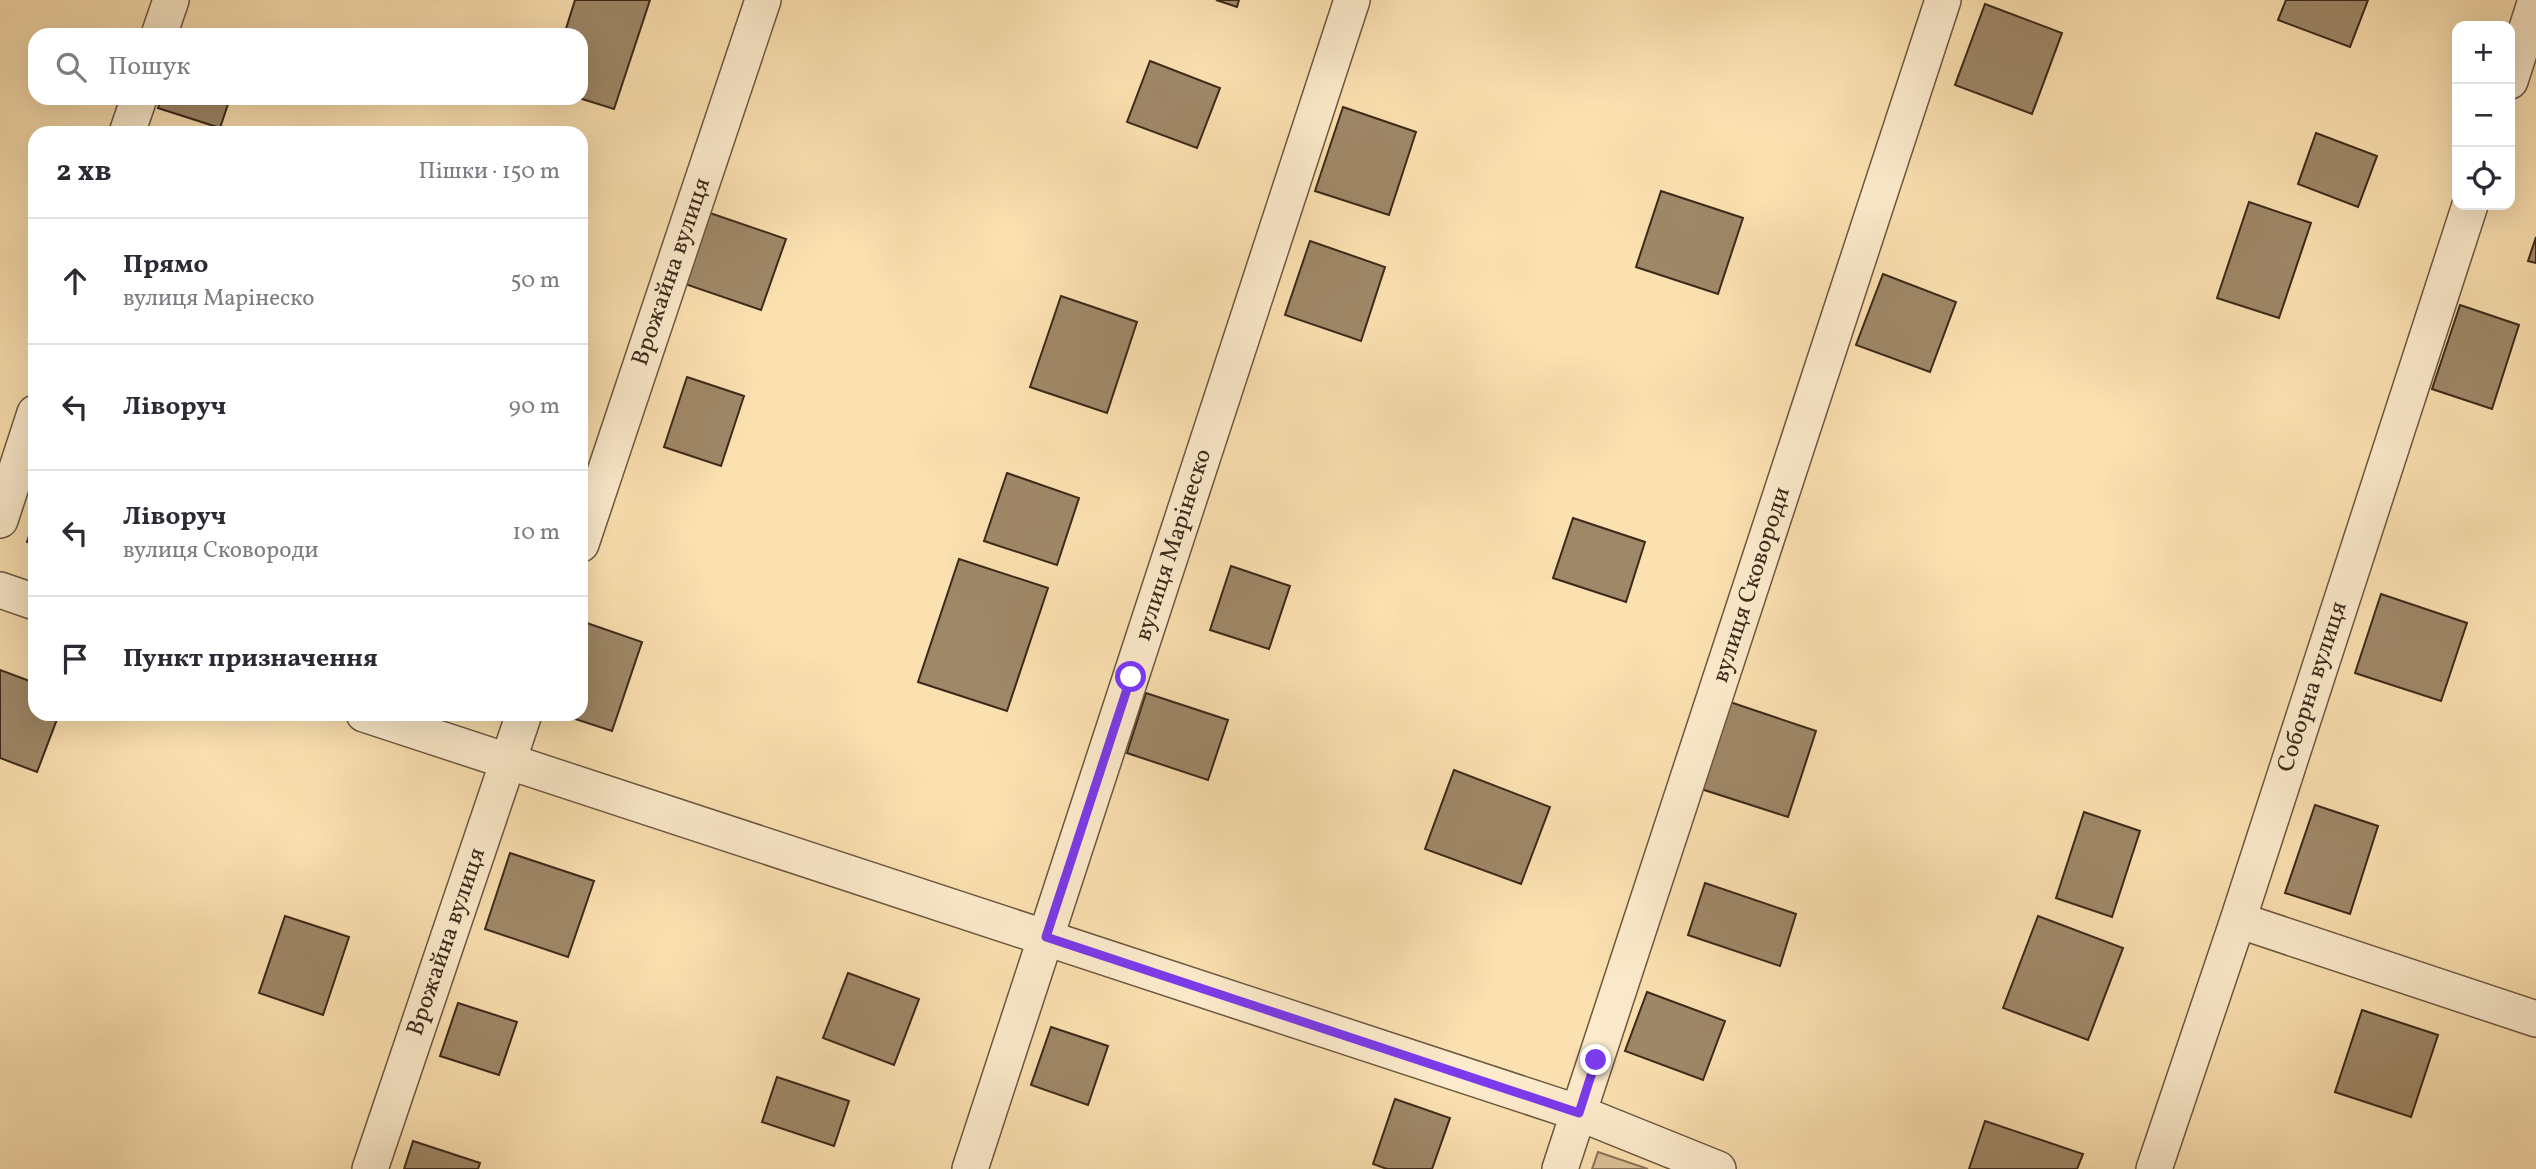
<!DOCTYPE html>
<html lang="uk">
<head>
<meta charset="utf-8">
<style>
	:root { --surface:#fff; --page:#f7f7f7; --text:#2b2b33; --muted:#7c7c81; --line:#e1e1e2 }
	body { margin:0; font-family:Vollkorn,serif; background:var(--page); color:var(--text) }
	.controls { position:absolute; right:21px; top:21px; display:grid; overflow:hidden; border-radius:14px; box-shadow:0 7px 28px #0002 }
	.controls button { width:63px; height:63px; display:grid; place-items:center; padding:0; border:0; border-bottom:2px solid var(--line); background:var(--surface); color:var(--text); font:35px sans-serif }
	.stop { position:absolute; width:21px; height:21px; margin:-16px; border:5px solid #7c3aed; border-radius:50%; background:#fff }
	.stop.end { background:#7c3aed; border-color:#fff; box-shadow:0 2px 7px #0008 }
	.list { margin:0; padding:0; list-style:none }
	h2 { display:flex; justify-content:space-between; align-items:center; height:91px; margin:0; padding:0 28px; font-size:30px }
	h2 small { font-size:23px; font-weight:400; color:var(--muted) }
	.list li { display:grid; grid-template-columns:46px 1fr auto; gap:21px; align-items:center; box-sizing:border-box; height:126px; padding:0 28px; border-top:2px solid var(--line) }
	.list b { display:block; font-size:26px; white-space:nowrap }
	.list p { margin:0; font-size:23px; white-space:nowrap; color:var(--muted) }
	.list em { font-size:23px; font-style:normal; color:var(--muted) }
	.icon { flex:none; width:38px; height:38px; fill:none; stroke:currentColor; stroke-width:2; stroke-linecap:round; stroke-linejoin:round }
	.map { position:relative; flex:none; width:2536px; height:1169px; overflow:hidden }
	.search { position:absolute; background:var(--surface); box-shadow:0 7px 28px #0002; left:28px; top:28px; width:560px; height:77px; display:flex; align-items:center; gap:18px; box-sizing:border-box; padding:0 24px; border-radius:21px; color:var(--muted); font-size:26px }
	.panel { position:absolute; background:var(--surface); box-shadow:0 7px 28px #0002; left:28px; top:126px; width:560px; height:595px; border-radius:21px }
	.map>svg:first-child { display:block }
	.green { fill:#dbc197; stroke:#8c7559; stroke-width:2 }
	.building { fill:#9f8868; stroke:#3c291b; stroke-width:2 }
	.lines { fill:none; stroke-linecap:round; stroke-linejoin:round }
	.street-casing { stroke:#6c5740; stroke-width:38 }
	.street { stroke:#fcebcc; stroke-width:35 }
	.route { stroke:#7c3aed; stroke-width:9 }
	.labels { text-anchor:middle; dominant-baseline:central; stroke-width:5; stroke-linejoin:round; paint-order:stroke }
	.street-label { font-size:24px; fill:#3c291b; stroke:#fcebcc }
</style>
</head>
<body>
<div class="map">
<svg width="2536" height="1169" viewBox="0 0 2536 1169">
	<rect width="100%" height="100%" fill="#fbe0b0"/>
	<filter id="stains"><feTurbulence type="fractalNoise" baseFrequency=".00286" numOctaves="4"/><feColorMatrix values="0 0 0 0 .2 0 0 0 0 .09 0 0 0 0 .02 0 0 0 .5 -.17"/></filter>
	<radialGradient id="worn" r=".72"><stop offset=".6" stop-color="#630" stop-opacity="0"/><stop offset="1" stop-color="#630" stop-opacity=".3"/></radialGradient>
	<path class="green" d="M 1598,1152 L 1648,1169 L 1592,1169 Z"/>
	<path class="building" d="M 575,0 L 650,0 L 614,109 L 579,98 L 581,98 L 581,35 L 564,35 Z
		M 1216,0 L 1239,0 L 1237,7 Z
		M 2286,0 L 2368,0 L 2350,47 L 2278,20 Z
		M 1985,4 L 2062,33 L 2032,114 L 1955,85 Z
		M 1150,61 L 1220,88 L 1197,148 L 1127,122 Z
		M 161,98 L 230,98 L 220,128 L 158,108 Z
		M 1343,107 L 1416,132 L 1389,215 L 1315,191 Z
		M 2316,133 L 2377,156 L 2358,207 L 2298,184 Z
		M 1661,191 L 1743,218 L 1718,294 L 1636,267 Z
		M 2249,202 L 2311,223 L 2279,318 L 2217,298 Z
		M 707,212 L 786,239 L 761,310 L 682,283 Z
		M 2536,237 L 2536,263 L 2528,261 Z
		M 1310,241 L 1385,267 L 1361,341 L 1285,315 Z
		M 1883,274 L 1956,302 L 1930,372 L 1856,345 Z
		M 1061,296 L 1137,322 L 1107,413 L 1030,387 Z
		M 2460,305 L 2519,325 L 2492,409 L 2432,389 Z
		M 687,377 L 744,396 L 721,466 L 664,447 Z
		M 1007,473 L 1079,498 L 1057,565 L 984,541 Z
		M 35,518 L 35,545 L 27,542 Z
		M 1573,518 L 1645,542 L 1626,602 L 1553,578 Z
		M 959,559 L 1048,588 L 1007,711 L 918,682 Z
		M 1231,566 L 1290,586 L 1269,649 L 1210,630 Z
		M 2381,594 L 2467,623 L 2441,701 L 2355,673 Z
		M 581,621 L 642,642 L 612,731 L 560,714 L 581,714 Z
		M 0,670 L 35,683 L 35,714 L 59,714 L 37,772 L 0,758 Z
		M 1146,693 L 1228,720 L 1208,780 L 1127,753 Z
		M 1727,701 L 1816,731 L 1788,817 L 1698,788 Z
		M 1454,770 L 1550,807 L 1521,884 L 1425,849 Z
		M 2315,805 L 2378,826 L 2350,914 L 2285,893 Z
		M 2084,812 L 2140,831 L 2112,917 L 2056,898 Z
		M 510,853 L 594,881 L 568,957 L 485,929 Z
		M 1705,883 L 1796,914 L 1780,966 L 1688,935 Z
		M 285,916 L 349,937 L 323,1015 L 259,993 Z
		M 2038,916 L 2123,948 L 2088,1040 L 2003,1008 Z
		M 848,973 L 919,999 L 894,1065 L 823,1038 Z
		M 1647,992 L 1725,1021 L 1703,1080 L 1625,1051 Z
		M 458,1003 L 517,1022 L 499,1075 L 440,1056 Z
		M 2362,1010 L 2438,1035 L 2411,1117 L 2335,1092 Z
		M 1051,1027 L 1108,1046 L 1088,1105 L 1031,1085 Z
		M 777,1077 L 849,1101 L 834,1146 L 762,1122 Z
		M 1395,1099 L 1450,1118 L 1432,1169 L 1387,1169 L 1373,1164 Z
		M 1985,1121 L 2083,1154 L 2077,1169 L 1969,1169 Z
		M 413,1141 L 480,1163 L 478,1169 L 404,1169 Z"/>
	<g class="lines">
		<g class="street-casing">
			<path id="street" d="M 159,35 L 171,0
				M 2510,81 L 2536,0
				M 127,133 L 139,98
				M 0,520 L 35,413
				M 581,544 L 763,0
				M 0,590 L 35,602
				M 364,714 L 1579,1113 L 1718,1169
				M 2238,920 L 2536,1019
				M 370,1169 L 524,714
				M 970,1169 L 1352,0
				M 1560,1169 L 1943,0
				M 2154,1169 L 2238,920 L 2470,205"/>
		</g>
		<use href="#street" class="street"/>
	</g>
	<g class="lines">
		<path class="route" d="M 1131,677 L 1046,937 L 1579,1113 L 1596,1060"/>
	</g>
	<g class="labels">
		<g class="street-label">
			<text transform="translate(672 272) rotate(-71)">Врожайна вулиця</text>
			<text transform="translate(1174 545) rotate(-72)">вулиця Марінеско</text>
			<text transform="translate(1752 585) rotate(-72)">вулиця Сковороди</text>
			<text transform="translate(2313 687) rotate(-72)">Соборна вулиця</text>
			<text transform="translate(447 942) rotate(-71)">Врожайна вулиця</text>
		</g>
	</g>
	<rect width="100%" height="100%" filter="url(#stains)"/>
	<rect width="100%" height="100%" fill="url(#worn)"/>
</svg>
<div class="controls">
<button>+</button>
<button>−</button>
<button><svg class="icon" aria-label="locate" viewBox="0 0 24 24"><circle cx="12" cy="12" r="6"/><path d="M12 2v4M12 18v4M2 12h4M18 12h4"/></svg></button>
</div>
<div class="stop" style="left:1131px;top:677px"></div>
<div class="stop end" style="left:1596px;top:1060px"></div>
<div class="search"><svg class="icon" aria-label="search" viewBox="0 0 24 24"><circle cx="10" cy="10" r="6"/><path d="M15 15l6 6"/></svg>Пошук</div>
<section class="panel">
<h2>2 хв<small>Пішки · 150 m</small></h2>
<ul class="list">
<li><svg class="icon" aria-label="ahead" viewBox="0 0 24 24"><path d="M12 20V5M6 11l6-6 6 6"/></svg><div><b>Прямо</b><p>вулиця Марінеско</p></div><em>50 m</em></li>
<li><svg class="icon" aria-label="left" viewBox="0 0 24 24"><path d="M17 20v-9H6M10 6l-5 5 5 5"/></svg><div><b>Ліворуч</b></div><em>90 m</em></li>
<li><svg class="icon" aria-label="left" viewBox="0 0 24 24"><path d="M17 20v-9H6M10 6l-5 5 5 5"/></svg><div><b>Ліворуч</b><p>вулиця Сковороди</p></div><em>10 m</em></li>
<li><svg class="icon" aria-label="arrive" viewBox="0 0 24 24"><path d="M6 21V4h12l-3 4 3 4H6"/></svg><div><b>Пункт призначення</b></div></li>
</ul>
</section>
</div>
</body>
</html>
